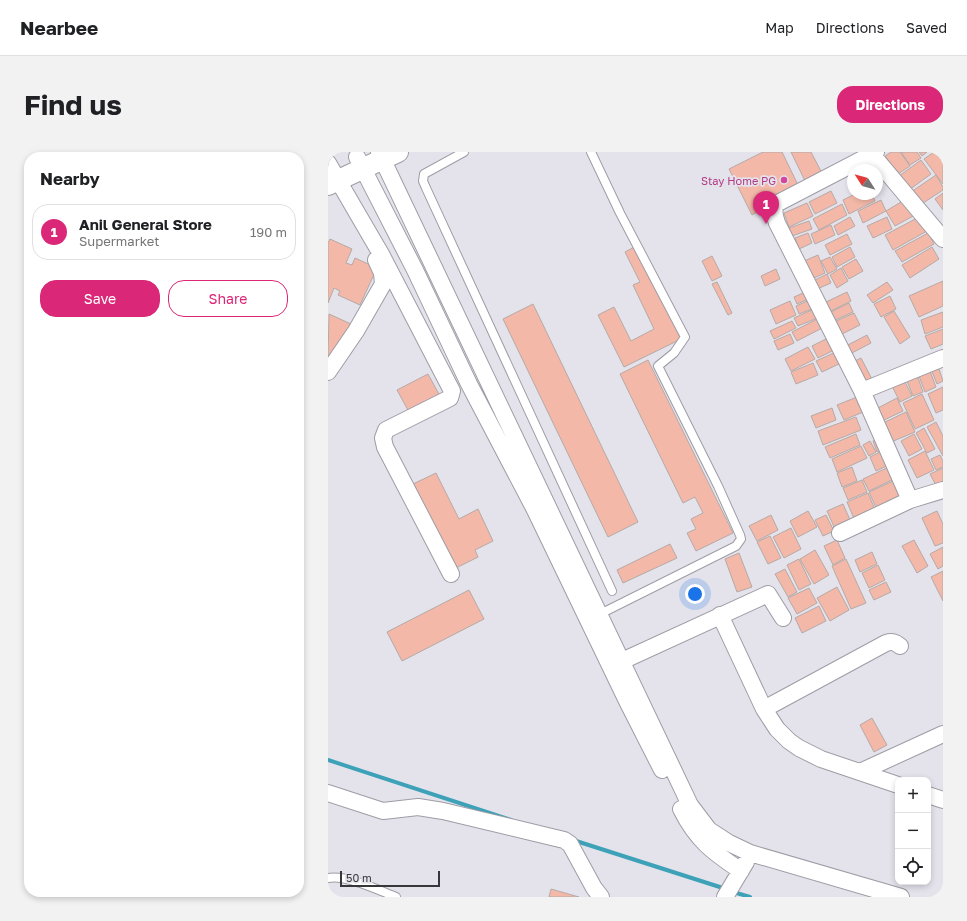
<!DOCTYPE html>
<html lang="en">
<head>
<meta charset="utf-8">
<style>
	:root { --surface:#fff; --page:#f2f2f2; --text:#202124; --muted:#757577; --line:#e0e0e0; --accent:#db2777 }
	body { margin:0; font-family:"Golos Text",sans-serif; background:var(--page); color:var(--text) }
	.controls { position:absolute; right:12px; bottom:12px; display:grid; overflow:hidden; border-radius:8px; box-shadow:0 2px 6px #0003 }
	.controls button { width:36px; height:36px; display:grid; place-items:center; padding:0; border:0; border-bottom:1px solid var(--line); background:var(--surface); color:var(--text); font:20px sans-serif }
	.compass { position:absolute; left:519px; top:12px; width:36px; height:36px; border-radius:50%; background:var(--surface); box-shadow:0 2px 6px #0003; rotate:306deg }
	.scale { position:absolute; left:12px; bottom:10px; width:100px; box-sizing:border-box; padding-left:4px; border:2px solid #37363a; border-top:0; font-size:11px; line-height:14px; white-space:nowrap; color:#37363a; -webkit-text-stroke:3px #e4e2eb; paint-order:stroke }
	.you { position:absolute; left:367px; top:442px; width:14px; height:14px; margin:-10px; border:3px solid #fff; border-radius:50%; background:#1a73e8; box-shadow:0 0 0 6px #1a73e833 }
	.badge { display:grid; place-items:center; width:26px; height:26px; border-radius:50%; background:var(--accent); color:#fff; font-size:13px; font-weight:700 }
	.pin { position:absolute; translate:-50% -33px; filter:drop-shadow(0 1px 2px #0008) }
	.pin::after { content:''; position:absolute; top:21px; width:14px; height:12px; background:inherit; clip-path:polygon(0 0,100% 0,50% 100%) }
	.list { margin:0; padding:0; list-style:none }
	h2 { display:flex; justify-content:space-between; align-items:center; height:52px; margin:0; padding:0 16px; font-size:17px }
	h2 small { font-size:13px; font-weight:400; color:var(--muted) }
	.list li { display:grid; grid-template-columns:26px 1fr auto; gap:12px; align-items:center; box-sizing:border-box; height:56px; margin:0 8px 8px; padding:0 8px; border:1px solid var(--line); border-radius:16px }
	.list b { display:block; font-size:15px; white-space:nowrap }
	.list p { margin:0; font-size:13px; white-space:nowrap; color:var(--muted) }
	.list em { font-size:13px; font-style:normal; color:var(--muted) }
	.actions { display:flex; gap:8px; padding:12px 16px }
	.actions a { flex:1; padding:9px 0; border:1px solid var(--accent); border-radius:16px; text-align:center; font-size:14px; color:var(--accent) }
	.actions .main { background:var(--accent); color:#fff }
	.icon { flex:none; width:22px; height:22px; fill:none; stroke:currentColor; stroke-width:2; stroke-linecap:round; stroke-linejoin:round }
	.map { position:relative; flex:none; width:615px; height:745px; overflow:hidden; border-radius:16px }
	header { display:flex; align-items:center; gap:24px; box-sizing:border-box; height:56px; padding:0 20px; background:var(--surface); border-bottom:1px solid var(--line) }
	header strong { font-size:19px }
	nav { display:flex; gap:22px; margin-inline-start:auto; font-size:14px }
	.intro { display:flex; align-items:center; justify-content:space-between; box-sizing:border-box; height:96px; padding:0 24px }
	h1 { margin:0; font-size:28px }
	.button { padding:10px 18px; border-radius:16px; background:var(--accent); color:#fff; font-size:14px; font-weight:700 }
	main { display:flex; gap:24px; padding:0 24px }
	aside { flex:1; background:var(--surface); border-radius:16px; box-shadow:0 2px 6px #0003 }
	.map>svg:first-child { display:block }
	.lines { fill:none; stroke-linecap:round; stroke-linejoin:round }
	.stream { stroke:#3da2b8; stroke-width:4 }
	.building { fill:#f3b8a8; stroke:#b5aaa7 }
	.service-casing { stroke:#9e9ca5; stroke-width:10 }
	.minor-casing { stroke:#9e9ca5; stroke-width:18 }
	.tertiary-casing { stroke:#9e9ca5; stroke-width:22 }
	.service { stroke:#fff; stroke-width:8 }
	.minor { stroke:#fff; stroke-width:16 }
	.tertiary { stroke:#fff; stroke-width:20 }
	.hotel-dot { fill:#d1479c; stroke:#e4e2eb; stroke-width:1.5 }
	.labels { text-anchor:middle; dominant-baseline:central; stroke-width:3.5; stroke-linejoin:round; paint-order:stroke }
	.hotel-label { font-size:11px; fill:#b23c85; stroke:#e4e2eb; text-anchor:end }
</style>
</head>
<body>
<header>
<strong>Nearbee</strong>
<nav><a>Map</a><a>Directions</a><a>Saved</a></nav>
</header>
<div class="intro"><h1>Find us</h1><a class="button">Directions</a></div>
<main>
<aside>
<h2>Nearby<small></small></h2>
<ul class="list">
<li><span class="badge">1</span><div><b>Anil General Store</b><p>Supermarket</p></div><em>190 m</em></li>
</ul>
<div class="actions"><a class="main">Save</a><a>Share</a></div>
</aside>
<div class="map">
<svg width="615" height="745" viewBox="0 0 615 745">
	<rect width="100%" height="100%" fill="#e4e2eb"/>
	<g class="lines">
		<path class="stream" d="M 0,608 L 183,668
			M 245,688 L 398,737
			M 405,740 L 422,745"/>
	</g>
	<path class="building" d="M 435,0 L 454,0 L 471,35 L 424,63 L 401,17 Z
		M 463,0 L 483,0 L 496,25 L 479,33 Z
		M 563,0 L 572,0 L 582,14 L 570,22 L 557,4 Z
		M 573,0 L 589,0 L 593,6 L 582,13 Z
		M 591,0 L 599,0 L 594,4 Z
		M 606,0 L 608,0 L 615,10 L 615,32 L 596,7 Z
		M 593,8 L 603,22 L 581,38 L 571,24 Z
		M 608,23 L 615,35 L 615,38 L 592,53 L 583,40 Z
		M 503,39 L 509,51 L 487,62 L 481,50 Z
		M 615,41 L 615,58 L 607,47 Z
		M 527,42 L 544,42 L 547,49 L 521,62 L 515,48 Z
		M 578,47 L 587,63 L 567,74 L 558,59 Z
		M 553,48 L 558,59 L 535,71 L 530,59 Z
		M 479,51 L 485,64 L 461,75 L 456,61 Z
		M 514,52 L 519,63 L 491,78 L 485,67 Z
		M 522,65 L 527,74 L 510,83 L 506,74 Z
		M 559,65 L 564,77 L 545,86 L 539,74 Z
		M 591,65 L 599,79 L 565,98 L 557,83 Z
		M 481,69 L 484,77 L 464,84 L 461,76 Z
		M 503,73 L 507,83 L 487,92 L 483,82 Z
		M 480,81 L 484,91 L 471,97 L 467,86 Z
		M 600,81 L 606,92 L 574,110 L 567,99 Z
		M 519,82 L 524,92 L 502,103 L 497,93 Z
		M 2,87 L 24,97 L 18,111 L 24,113 L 27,106 L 49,116 L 32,153 L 10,143 L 12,139 L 6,136 L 0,151 L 0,91 Z
		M 308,94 L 353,187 L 296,215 L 270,163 L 286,155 L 303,189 L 326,177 L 305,133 L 312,130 L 297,100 Z
		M 522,95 L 527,105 L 509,115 L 504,105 Z
		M 604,95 L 611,107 L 582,126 L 574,113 Z
		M 490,103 L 497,121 L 484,127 L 476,109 Z
		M 384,104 L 394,124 L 384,129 L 374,109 Z
		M 502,105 L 509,117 L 500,122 L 493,109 Z
		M 528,107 L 535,119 L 521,127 L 514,115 Z
		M 513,116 L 520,129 L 509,136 L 502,123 Z
		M 448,117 L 452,127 L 437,134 L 433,124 Z
		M 499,122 L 503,131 L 489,137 L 485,129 Z
		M 615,129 L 615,154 L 591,165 L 581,144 Z
		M 389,130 L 404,161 L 400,163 L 384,132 Z
		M 559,130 L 565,138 L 545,151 L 539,143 Z
		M 482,138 L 485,145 L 469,152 L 466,145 Z
		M 519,140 L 523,149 L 501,160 L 496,151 Z
		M 562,144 L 568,157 L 553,165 L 546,152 Z
		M 486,146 L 489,155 L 471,162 L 468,154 Z
		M 462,149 L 468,163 L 448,172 L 442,158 Z
		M 521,151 L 525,160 L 505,169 L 501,161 Z
		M 205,152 L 310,370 L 280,385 L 175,167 Z
		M 488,156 L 492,165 L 470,174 L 466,166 Z
		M 566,159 L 582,185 L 572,192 L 556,165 Z
		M 615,160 L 615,175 L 597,182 L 593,168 Z
		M 526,161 L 532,173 L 512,183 L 506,170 Z
		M 1,162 L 23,172 L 6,208 L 0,205 Z
		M 491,166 L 496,175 L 469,189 L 464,180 Z
		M 464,169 L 468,176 L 446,187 L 442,179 Z
		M 615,177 L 615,192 L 603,197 L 597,184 Z
		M 462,182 L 466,191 L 450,198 L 446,189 Z
		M 539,183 L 543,191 L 522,202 L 518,194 Z
		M 504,184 L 510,196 L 490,206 L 484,194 Z
		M 480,195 L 487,207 L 463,219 L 457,207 Z
		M 510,199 L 515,210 L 494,220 L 488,209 Z
		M 533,206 L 546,231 L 538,235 L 525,210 Z
		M 320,208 L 405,381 L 368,399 L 359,381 L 368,377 L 363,367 L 375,361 L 367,345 L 355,351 L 292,222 Z
		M 485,211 L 490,223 L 468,232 L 463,220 Z
		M 610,214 L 615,229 L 609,232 L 603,217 Z
		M 602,219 L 608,235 L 597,240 L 591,224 Z
		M 588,220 L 595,240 L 585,244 L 577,224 Z
		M 100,222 L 112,244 L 81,260 L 69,238 Z
		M 575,226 L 584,244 L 572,250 L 563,232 Z
		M 615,235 L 615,258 L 608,261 L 600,242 Z
		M 594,242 L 606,268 L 587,277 L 575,251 Z
		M 534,243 L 540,258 L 516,268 L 509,253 Z
		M 569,246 L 575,259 L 554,269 L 548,257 Z
		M 504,256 L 508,268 L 488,276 L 483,264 Z
		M 578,260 L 587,280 L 563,290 L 555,271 Z
		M 528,265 L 533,278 L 495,293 L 490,279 Z
		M 608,270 L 615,284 L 615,304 L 599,275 Z
		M 596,276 L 607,297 L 599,301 L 588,281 Z
		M 528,282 L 532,293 L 502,306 L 497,295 Z
		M 586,282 L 594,297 L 581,304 L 573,289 Z
		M 551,286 L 556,296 L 549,300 L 545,289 Z
		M 542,289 L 548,300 L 541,304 L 535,293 Z
		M 533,294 L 539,306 L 509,320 L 504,307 Z
		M 556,298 L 563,312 L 548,319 L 542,305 Z
		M 597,299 L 606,318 L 589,326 L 580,308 Z
		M 612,303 L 615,309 L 615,315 L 608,318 L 603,307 Z
		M 563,314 L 568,326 L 541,339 L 535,327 Z
		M 524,315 L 529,329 L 514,335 L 509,321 Z
		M 615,316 L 615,337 L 611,339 L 602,322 Z
		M 108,321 L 131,367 L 150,357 L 165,389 L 147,398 L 150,405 L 128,416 L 85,332 Z
		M 534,328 L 539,340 L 520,348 L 515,336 Z
		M 565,329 L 574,349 L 550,360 L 541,340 Z
		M 540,341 L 548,360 L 527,369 L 519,350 Z
		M 515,352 L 523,370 L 507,377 L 499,359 Z
		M 480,359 L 489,375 L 470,385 L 462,369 Z
		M 609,359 L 615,372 L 615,391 L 607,394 L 594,366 Z
		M 443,363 L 450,378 L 429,389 L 421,374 Z
		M 498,363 L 506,379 L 495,384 L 487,368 Z
		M 463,376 L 473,397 L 456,406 L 445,385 Z
		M 442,384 L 453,406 L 440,412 L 429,390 Z
		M 509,388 L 517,406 L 505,413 L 496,394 Z
		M 586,388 L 600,414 L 589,421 L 574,394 Z
		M 342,392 L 349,406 L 295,431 L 289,418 Z
		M 615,395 L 615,414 L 610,417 L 602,402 Z
		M 487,398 L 501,423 L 486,432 L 472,407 Z
		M 544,400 L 549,412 L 532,420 L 527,408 Z
		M 411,401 L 424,435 L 409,440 L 397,407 Z
		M 471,407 L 483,432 L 471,438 L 459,413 Z
		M 518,407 L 538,451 L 523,457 L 504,414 Z
		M 550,413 L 557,428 L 541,436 L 534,421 Z
		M 457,417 L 469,440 L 460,445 L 447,422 Z
		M 615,419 L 615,449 L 603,425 Z
		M 558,430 L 563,440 L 546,448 L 541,438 Z
		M 509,435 L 521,458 L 502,469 L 489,446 Z
		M 481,436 L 489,451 L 469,462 L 460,446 Z
		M 141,438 L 156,467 L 74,509 L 59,480 Z
		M 491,454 L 498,469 L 474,481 L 467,466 Z
		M 544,566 L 559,593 L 546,600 L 532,573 Z
		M 223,737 L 251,745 L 221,745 Z"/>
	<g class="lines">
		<g class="service-casing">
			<path id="service" d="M 136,0 L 96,22 L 95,29 L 98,36 L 284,439
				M 263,0 L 292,61 L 357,185 L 346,201 L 330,214 L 390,334 L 412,383 L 413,387 L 408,394 L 272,462
				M 0,726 C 20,723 50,738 68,745"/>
		</g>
		<g class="minor-casing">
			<path id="minor" d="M 51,0 L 362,653 L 381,678 L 401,691 L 422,701 L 573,745
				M 542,0 L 615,87
				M 548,0 L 450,51 C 444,57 447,64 449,71 L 534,239 L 582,348
				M 29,5 L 87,118 L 141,232 L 207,358 L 299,549 L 334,618
				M 0,11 L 53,102 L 124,239 L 122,246 L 58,278 L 55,286 L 57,295 L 123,422
				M 0,220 L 28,179 L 55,132 L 54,121 L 48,108
				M 534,239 L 615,206
				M 512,381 L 582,348 L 615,338
				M 392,463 L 436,557 L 449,577 L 461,589 L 471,596 L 493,607 L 570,633
				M 294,509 L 440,442 L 455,466
				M 436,557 L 558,491 C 564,489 567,490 572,494
				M 532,620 L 615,582
				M 0,641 L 55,659 L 90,655 L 115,659 L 236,688 L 242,692 L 266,736 L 273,745
				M 600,643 L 615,648
				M 353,657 C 369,689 385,700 413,719
				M 397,745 L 418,710"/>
		</g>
		<g class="tertiary-casing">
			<path id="tertiary" d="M 0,33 L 70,0"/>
		</g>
		<use href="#service" class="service"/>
		<use href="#minor" class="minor"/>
		<use href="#tertiary" class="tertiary"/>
	</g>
	<circle class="hotel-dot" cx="456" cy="28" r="4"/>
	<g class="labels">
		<g class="hotel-label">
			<text x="448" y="28">Stay Home PG</text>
		</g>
	</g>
</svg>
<div class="controls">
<button>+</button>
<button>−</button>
<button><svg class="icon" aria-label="locate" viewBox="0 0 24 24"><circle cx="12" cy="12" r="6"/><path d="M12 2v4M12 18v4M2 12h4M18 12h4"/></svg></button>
</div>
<svg class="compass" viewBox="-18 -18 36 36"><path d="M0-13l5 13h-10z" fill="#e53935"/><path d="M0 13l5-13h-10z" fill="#757577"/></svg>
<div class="scale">50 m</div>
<div class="you"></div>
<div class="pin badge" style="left:438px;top:72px">1</div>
</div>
</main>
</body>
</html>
